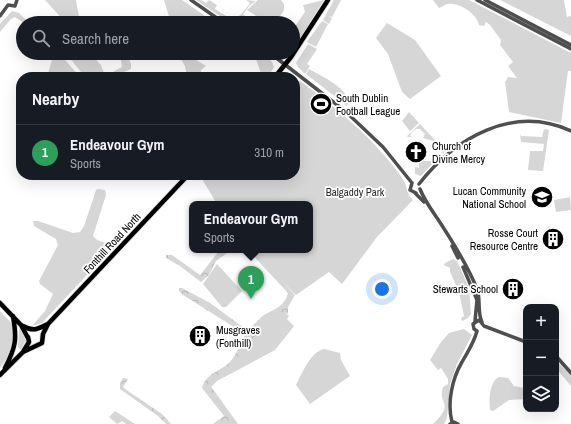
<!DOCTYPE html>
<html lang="en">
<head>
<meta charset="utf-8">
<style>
	:root { --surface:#171b24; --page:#20242c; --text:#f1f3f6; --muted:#9ea1a6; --line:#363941; --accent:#0b8043 }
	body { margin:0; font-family:"Archivo Narrow",sans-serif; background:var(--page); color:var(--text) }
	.controls { position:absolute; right:12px; bottom:12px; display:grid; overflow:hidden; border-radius:8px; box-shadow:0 4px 16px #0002 }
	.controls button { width:36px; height:36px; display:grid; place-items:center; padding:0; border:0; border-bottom:1px solid var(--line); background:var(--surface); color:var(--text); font:20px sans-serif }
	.you { position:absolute; left:382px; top:289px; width:14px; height:14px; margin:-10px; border:3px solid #fff; border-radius:50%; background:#1a73e8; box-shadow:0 0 0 6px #1a73e833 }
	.badge { display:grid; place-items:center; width:26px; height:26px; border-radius:50%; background:var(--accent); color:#fff; font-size:13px; font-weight:700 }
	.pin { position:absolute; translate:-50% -33px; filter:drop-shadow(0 1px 2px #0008) }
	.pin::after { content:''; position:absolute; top:21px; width:14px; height:12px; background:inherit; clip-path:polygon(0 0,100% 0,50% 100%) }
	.popup { position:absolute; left:189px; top:201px; width:124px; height:52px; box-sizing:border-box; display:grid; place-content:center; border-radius:8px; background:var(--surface); filter:drop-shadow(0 1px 3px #0005); font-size:13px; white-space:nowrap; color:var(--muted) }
	.popup b { font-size:15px; color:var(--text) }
	.popup::after { content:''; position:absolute; left:50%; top:100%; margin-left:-8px; border:8px solid transparent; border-top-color:var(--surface) }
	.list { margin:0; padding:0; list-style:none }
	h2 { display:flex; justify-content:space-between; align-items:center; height:52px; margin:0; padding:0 16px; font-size:17px }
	h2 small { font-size:13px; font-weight:400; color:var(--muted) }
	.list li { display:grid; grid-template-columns:26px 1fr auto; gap:12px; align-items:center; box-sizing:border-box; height:56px; padding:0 16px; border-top:1px solid var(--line) }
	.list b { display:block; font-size:15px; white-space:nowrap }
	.list p { margin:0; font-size:13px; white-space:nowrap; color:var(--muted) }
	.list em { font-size:13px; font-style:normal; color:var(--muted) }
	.icon { flex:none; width:22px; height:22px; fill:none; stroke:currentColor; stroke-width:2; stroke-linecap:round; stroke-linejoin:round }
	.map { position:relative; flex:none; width:571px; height:424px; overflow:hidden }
	.search { position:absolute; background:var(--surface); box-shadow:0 4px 16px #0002; left:16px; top:16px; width:284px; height:44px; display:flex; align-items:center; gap:10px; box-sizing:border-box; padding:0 14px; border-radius:22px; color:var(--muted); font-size:15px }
	.panel { position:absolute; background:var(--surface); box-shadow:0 4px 16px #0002; left:16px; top:72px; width:284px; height:108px; border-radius:16px }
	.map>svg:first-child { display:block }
	.green { fill:#d6d6d6 }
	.forest { fill:url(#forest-crowns) }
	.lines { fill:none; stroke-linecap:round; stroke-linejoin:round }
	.major-casing { stroke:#dbdbdb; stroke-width:6 }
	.minor { stroke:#4f4f4f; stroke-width:3.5 }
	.major { stroke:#000; stroke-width:4.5 }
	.labels { text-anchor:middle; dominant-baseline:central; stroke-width:3.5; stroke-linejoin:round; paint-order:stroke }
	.poi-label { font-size:11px; fill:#000; stroke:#fff; text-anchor:start }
	.park-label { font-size:11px; fill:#2d2d2d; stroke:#fff }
	.street-label { font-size:11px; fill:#000; stroke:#fff }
</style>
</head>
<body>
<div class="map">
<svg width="571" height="424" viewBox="0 0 571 424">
	<defs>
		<pattern id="forest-crowns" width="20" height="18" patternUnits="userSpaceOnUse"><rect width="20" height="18" fill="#d6d6d6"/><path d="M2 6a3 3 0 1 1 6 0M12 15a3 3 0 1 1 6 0" fill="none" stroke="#b6b6b6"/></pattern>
	</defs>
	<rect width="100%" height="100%" fill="#fff"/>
	<path class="green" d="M 45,0 L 76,0 L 79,17 L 75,18 L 71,23 L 66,23 Z
		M 164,0 L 182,0 L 215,23 L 200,23 L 197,20 L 187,21 L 186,17 L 179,19 L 180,23 L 171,23 Z
		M 196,0 L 201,0 L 206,3 L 209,0 L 217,5 L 215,9 L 231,19 C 241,17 244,11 250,3 L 246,0 L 256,1 L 250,5 L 243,14 L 245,16 L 240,23 L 230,23 Z
		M 258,0 L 281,0 L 284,4 L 284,10 L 276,23 L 267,23 L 247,10 Z
		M 324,0 L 301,37 L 293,45 L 293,29 L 305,12 L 303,5 Z
		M 334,0 L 341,0 L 332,17 L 328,16 L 332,18 L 329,24 L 323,20 Z
		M 433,0 L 469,0 L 571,53 L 571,71 L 568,71 L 561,123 L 509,112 L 505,82 L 508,77 L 517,78 L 508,66 L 513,62 L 500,45 L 501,40 L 490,25 L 486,22 L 484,26 L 479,25 C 477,14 459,2 448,4 C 445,4 442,7 439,8 Z
		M 500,0 L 564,0 L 567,17 L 571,16 L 571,36 Z
		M 12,11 L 19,13 L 29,23 L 24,23 L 15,17 L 11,19 L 0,32 L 0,24 Z
		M 322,21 L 328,24 L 316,47 L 307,42 Z
		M 387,23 L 415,40 L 441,76 L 410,99 L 402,92 L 388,54 L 376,38 Z
		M 308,44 L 317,49 L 307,64 L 310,66 L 305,74 L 298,67 L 296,63 Z
		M 54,53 L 59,53 L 80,77 L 47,77 Z
		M 69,53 L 90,53 L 101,65 L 105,76 L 122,67 L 120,53 L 127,53 L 131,64 L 131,69 L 113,77 L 85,77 L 69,57 Z
		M 245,53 C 255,53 271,54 274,67 L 268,77 L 262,77 L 256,59 L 252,55 L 248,56 Z
		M 188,55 L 206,66 L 201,70 L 201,77 L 187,77 L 185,66 L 179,56 Z
		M 309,69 C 323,77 342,85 349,100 L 347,106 L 306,74 Z
		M 295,81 L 300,81 C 332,105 364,130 389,161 C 394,167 400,174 404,181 C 408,189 406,194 413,200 L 377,237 L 342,284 L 329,272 L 296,295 L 250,250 L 310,250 L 310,204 L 217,204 L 202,179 L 197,175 L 295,175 Z
		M 409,112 L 419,123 L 410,131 L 402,121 Z
		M 420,124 L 445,151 L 443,154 L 433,141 L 423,138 L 425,134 L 420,129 L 416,129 L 411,133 L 410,136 L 412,137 L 408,137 L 407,136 Z
		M 544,129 L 549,130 L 543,171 L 528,170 L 530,151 L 543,151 L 544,144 L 521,142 L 520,134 L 521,136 L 542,137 Z
		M 419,161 L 435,161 L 421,176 L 415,174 L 415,167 L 419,168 Z
		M 98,189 L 105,190 L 106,195 L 93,236 L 97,240 L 114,246 L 42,323 L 32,326 L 45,311 L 53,294 L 40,284 L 39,281 L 58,245 L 56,239 L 34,226 L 33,221 L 38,221 L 73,233 L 80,232 L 84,226 L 96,190 Z
		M 570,197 L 571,210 L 556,212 L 554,200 Z
		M 453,259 L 457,261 L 469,288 L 471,314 L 468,318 L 462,321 L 461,318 L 464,316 L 459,292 L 450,272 L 450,268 L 444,265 L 445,263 Z
		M 217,264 L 242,291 L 226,307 L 222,307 L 203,284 Z
		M 281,310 L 289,316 L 287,319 L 294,326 L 275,350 L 217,381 L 210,388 L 207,384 C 215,377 224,371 231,363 C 251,343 253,324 281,310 Z
		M 0,311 C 4,315 8,319 11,323 C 20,336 8,358 0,368 Z
		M 21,328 L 26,340 L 21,350 L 18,347 L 19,330 Z
		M 464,329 L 472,335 L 457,364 L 450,384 L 447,418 L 444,424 L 433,424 C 456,402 437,405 443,387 L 448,384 L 448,379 L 441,368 L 438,370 L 430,360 L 441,342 L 449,333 Z
		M 324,349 L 340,353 L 341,360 L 350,376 L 310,404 L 296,385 C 302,374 310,352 324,349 Z
		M 556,360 L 571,376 L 571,386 L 556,368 Z
		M 499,377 L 508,378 L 514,386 L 524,388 L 526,391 L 526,399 L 509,400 L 493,411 L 490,410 C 489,400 489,382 499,377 Z
		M 115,411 L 135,424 L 126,424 L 122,421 L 117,424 L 109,417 Z"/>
	<path class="forest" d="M 231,250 L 216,261 L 209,275 L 201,282 L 180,266 L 166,258 L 166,255 L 172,255 L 200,275 L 219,251 Z
		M 248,250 L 253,250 L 295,295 L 288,307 L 288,314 L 281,312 L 270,317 L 262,325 L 233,370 L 224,374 L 210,385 L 238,424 L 213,424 L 224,416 L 202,388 C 206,373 221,371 230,362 C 234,358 244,339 245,334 L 183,295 L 179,291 L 179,288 L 182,288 L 210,303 L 247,330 C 254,326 258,319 264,315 C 275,309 285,306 288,293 Z
		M 123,378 L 128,379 L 123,387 L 125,389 L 162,414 L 171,424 L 166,424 L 158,416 L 120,389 L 120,383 Z"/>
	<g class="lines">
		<g class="major-casing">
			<path id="major" d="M 275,77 L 291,57 L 328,0
				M 0,303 L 21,325 L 28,338
				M 23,326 C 33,332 38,329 48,324
				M 23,352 L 29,342 L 28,337
				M 5,368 C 16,347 17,339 13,316
				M 0,375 L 23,352 L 42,343 L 43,334 L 48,324 L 188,175"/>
		</g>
		<path class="minor" d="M 191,0 L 224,23
			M 477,0 L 571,49
			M 485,0 L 571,45
			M 8,5 L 15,6 L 17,0
			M 0,16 L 8,5
			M 270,53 L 345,111 L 383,147 L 412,183
			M 412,183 L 410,190 L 416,193
			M 419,184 C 455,138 513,104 571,131
			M 420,189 C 425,202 434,213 441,224 C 454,244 468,266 477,289 C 481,299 477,313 482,322
			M 415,193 L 424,202
			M 452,246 L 458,258
			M 463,267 L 477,300 L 475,321
			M 477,331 L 474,329 L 473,324 L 479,320 L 484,326 L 526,342
			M 556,356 L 571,373
			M 452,422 C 447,403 452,379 462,362 C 468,351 474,343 477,331
			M 450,424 L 454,422 L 458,424"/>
		<use href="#major" class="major"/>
	</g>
	<defs>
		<g id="stadium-disc" transform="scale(1.15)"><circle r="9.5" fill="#000" stroke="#fff"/><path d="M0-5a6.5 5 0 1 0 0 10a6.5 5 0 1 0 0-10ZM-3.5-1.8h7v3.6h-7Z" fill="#fff"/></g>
		<g id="church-disc" transform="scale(1.15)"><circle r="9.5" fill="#000" stroke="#fff"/><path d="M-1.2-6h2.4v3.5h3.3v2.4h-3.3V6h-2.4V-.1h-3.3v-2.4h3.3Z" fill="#fff"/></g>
		<g id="school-disc" transform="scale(1.15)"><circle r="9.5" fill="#000" stroke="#fff"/><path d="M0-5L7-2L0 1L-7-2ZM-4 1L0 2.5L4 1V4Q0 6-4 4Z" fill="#fff"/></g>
		<g id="building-disc" transform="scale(1.15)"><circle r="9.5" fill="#000" stroke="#fff"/><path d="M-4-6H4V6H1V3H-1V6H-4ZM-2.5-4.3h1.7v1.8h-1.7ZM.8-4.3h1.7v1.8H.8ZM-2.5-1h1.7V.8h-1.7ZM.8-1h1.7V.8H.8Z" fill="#fff"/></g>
	</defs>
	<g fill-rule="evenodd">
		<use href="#stadium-disc" x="321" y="104"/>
		<use href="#church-disc" x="416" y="152"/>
		<use href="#school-disc" x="542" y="197"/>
		<use href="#building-disc" x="553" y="239"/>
		<use href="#building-disc" x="513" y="289"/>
		<use href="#building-disc" x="200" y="336"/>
	</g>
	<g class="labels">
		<g class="poi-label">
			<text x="336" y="98">South Dublin<tspan x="336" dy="13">Football League</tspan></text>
			<text x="432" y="146">Church of<tspan x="432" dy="13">Divine Mercy</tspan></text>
			<text x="526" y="191" text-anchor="end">Lucan Community<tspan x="526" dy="13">National School</tspan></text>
			<text x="538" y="233" text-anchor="end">Rosse Court<tspan x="538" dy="13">Resource Centre</tspan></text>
			<text x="498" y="289" text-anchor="end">Stewarts School</text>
			<text x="216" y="330">Musgraves<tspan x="216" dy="13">(Fonthill)</tspan></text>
		</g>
		<g class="park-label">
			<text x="355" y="192">Balgaddy Park</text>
		</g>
		<g class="street-label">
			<text transform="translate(112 243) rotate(-47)">Fonthill Road North</text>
		</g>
	</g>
</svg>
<div class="controls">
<button>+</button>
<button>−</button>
<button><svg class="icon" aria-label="layers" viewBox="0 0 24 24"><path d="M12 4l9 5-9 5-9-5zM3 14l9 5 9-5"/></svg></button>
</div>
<div class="you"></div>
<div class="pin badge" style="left:251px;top:299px;background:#2e9e5b">1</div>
<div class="popup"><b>Endeavour Gym</b>Sports</div>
<div class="search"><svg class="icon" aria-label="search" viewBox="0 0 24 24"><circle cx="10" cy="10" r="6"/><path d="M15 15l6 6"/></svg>Search here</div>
<section class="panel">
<h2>Nearby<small></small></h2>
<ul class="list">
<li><span class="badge" style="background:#2e9e5b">1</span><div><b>Endeavour Gym</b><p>Sports</p></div><em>310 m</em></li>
</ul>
</section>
</div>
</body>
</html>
